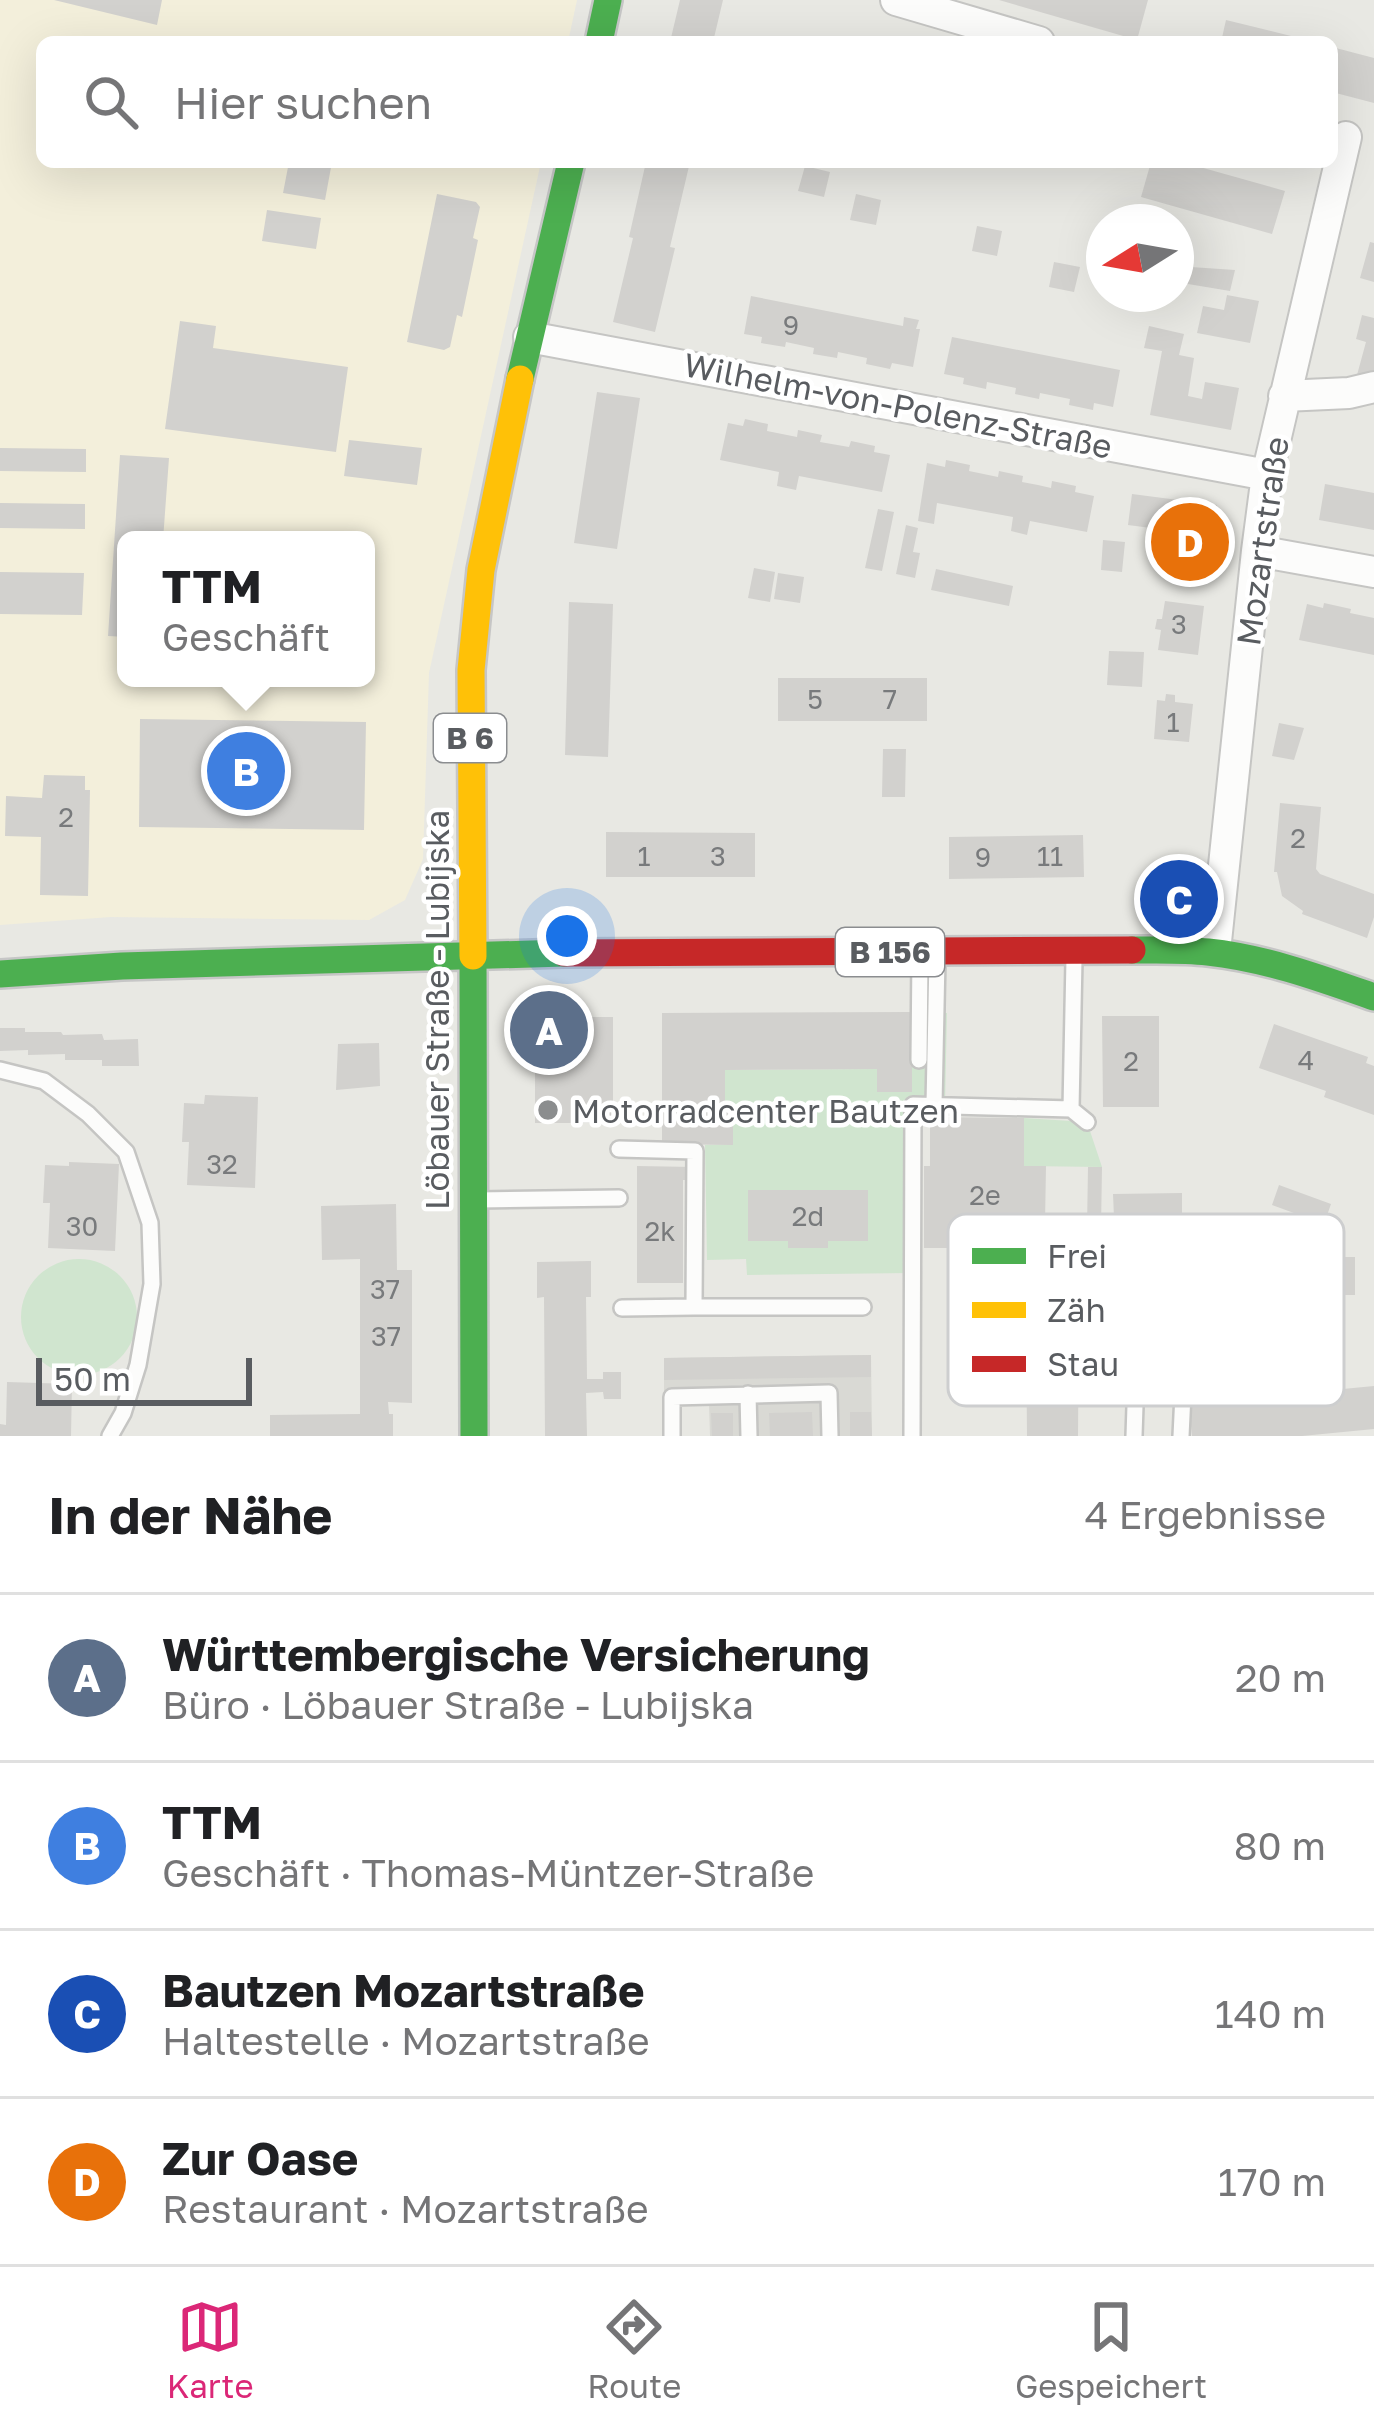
<!DOCTYPE html>
<html lang="de">
<head>
<meta charset="utf-8">
<style>
	:root { --surface:#fff; --page:#f6f6f6; --text:#202124; --muted:#757577; --line:#e0e0e0; --accent:#db2777 }
	body { margin:0; font-family:"Golos Text",sans-serif; background:var(--page); color:var(--text) }
	.compass { position:absolute; left:1086px; top:204px; width:108px; height:108px; border-radius:50%; background:var(--surface); box-shadow:0 12px 48px #0002; rotate:259deg }
	.scale { position:absolute; left:36px; bottom:30px; width:216px; box-sizing:border-box; padding-left:12px; border:6px solid #595c60; border-top:0; font-size:33px; line-height:42px; white-space:nowrap; color:#595c60; -webkit-text-stroke:9px #fff; paint-order:stroke }
	.you { position:absolute; left:567px; top:936px; width:42px; height:42px; margin:-30px; border:9px solid #fff; border-radius:50%; background:#1a73e8; box-shadow:0 0 0 18px #1a73e833 }
	.badge { display:grid; place-items:center; width:78px; height:78px; border-radius:50%; background:var(--accent); color:#fff; font-size:39px; font-weight:700 }
	.pin { position:absolute; translate:-50% -50%; border:6px solid #fff; box-shadow:0 3px 12px #0006 }
	.popup { position:absolute; left:117px; top:531px; width:258px; height:156px; box-sizing:border-box; display:grid; place-content:center; border-radius:18px; background:var(--surface); filter:drop-shadow(0 3px 9px #0005); font-size:39px; white-space:nowrap; color:var(--muted) }
	.popup b { font-size:45px; color:var(--text) }
	.popup::after { content:''; position:absolute; left:50%; top:100%; margin-left:-24px; border:24px solid transparent; border-top-color:var(--surface) }
	.list { margin:0; padding:0; list-style:none }
	h2 { display:flex; justify-content:space-between; align-items:center; height:156px; margin:0; padding:0 48px; font-size:51px }
	h2 small { font-size:39px; font-weight:400; color:var(--muted) }
	.list li { display:grid; grid-template-columns:78px 1fr auto; gap:36px; align-items:center; box-sizing:border-box; height:168px; padding:0 48px; border-top:3px solid var(--line) }
	.list b { display:block; font-size:45px; white-space:nowrap }
	.list p { margin:0; font-size:39px; white-space:nowrap; color:var(--muted) }
	.list em { font-size:39px; font-style:normal; color:var(--muted) }
	.icon { flex:none; width:66px; height:66px; fill:none; stroke:currentColor; stroke-width:2; stroke-linecap:round; stroke-linejoin:round }
	.map { position:relative; flex:none; width:1374px; height:1436px; overflow:hidden }
	.search { position:absolute; background:var(--surface); box-shadow:0 12px 48px #0002; left:36px; right:36px; top:36px; height:132px; display:flex; align-items:center; gap:30px; box-sizing:border-box; padding:0 42px; border-radius:18px; color:var(--muted); font-size:45px }
	.sheet { height:828px; background:var(--surface) }
	nav { display:flex; justify-content:space-around; align-items:center; box-sizing:border-box; height:168px; border-top:3px solid var(--line); background:var(--surface); font-size:33px; color:var(--muted) }
	nav a { display:grid; justify-items:center; gap:6px }
	nav .on { color:var(--accent) }
	.map>svg:first-child { display:block }
	.commercial { fill:#f3efdb; fill-rule:evenodd }
	.industrial { fill:#d9d9d4 }
	.green { fill:#d0e5cf }
	.building { fill:#d2d1ce }
	.lines { fill:none; stroke-linecap:round; stroke-linejoin:round }
	.lane-casing { stroke:#c5c5c3; stroke-width:20 }
	.street-casing { stroke:#c5c5c3; stroke-width:34 }
	.fast-casing { stroke:#c6c6c6; stroke-width:32 }
	.slow-casing { stroke:#c6c6c6; stroke-width:32 }
	.jam-casing { stroke:#c6c6c6; stroke-width:32 }
	.lane { stroke:#fcfcfb; stroke-width:15 }
	.street { stroke:#fcfcfb; stroke-width:30 }
	.fast { stroke:#4caf50; stroke-width:27 }
	.slow { stroke:#ffc107; stroke-width:27 }
	.jam { stroke:#c62828; stroke-width:27 }
	.poi-dot { fill:#8b8d8e; stroke:#fff; stroke-width:4.5 }
	.labels { text-anchor:middle; dominant-baseline:central; stroke-width:9; stroke-linejoin:round; paint-order:stroke }
	.number-label { font-size:27px; fill:#787a7c }
	.shield { fill:#fff; stroke:#8b8d90; stroke-width:3 }
	.shield-label { font-size:30px; font-weight:bold; fill:#595c60 }
	.street-label { font-size:33px; fill:#595c60; stroke:#fff }
	.poi-label { font-size:33px; fill:#595c60; stroke:#fff; text-anchor:start }
	.key { fill:#fff; stroke:#cdcecf; stroke-width:3 }
	.key-label { font-size:33px; fill:#595c60 }
</style>
</head>
<body>
<div class="map">
<svg width="1374" height="1436" viewBox="0 0 1374 1436">
	<rect width="100%" height="100%" fill="#e8e8e3"/>
	<path class="commercial" d="M 0,0 L 577,0 L 568,42 L 42,42 L 42,162 L 541,162 L 429,673 L 423,859 L 405,900 L 369,920 L 111,917 L 0,925 ZM 126,540 L 366,540 L 366,678 L 126,678 Z"/>
	<path class="industrial" d="M 871,1355 L 872,1436 L 710,1436 L 709,1404 L 664,1403 L 664,1358 Z"/>
	<path class="green" d="M 912,1012 L 947,1013 L 945,1105 L 913,1105 L 911,1273 L 747,1275 L 746,1259 L 707,1260 L 705,1145 L 733,1144 L 733,1106 L 725,1105 L 725,1070 L 877,1069 L 877,1092 L 912,1091 Z
		M 1024,1118 L 1087,1122 L 1102,1167 L 1024,1166 Z
		M21 1317a58 58 0 1 1 116 0a58 58 0 1 1-116 0Z"/>
	<path class="building" d="M 54,0 L 162,0 L 157,25 Z
		M 680,0 L 723,0 L 713,42 L 670,42 Z
		M 999,0 L 1148,0 L 1137,40 Z
		M 1226,20 L 1307,40 L 1306,42 L 1221,42 Z
		M 1332,47 L 1374,58 L 1374,103 L 1332,92 Z
		M 289,162 L 332,162 L 325,200 L 283,193 Z
		M 646,162 L 690,162 L 670,247 L 675,248 L 655,332 L 613,322 L 633,238 L 629,237 Z
		M 1151,162 L 1182,162 L 1285,191 L 1272,234 L 1141,197 Z
		M 805,166 L 830,172 L 824,197 L 798,191 Z
		M 437,194 L 476,202 L 480,207 L 473,238 L 478,240 L 462,317 L 457,315 L 450,347 L 444,350 L 407,342 Z
		M 856,194 L 881,200 L 876,225 L 850,220 Z
		M 267,210 L 321,218 L 316,249 L 262,241 Z
		M 977,226 L 1002,231 L 997,256 L 972,251 Z
		M 1370,242 L 1374,243 L 1374,282 L 1360,278 Z
		M 1054,262 L 1080,267 L 1074,292 L 1049,287 Z
		M 1176,266 L 1235,270 L 1230,291 L 1176,282 Z
		M 1227,295 L 1259,301 L 1250,343 L 1197,333 L 1203,306 L 1224,310 Z
		M 751,296 L 903,326 L 904,317 L 919,320 L 916,329 L 920,329 L 913,367 L 892,363 L 890,369 L 866,364 L 867,358 L 838,352 L 837,358 L 813,354 L 814,348 L 786,342 L 785,347 L 761,343 L 762,337 L 744,334 Z
		M 1362,315 L 1374,318 L 1374,380 L 1357,375 L 1366,342 L 1356,339 Z
		M 180,321 L 216,326 L 213,348 L 348,367 L 336,452 L 165,429 Z
		M 1149,326 L 1184,334 L 1179,355 L 1194,358 L 1188,396 L 1202,399 L 1205,382 L 1239,388 L 1231,430 L 1150,415 L 1162,351 L 1144,348 Z
		M 952,337 L 1120,370 L 1113,407 L 1094,403 L 1093,410 L 1069,405 L 1070,399 L 1040,393 L 1039,399 L 1015,394 L 1016,388 L 987,382 L 986,389 L 963,384 L 964,378 L 944,374 Z
		M 597,392 L 640,398 L 617,549 L 574,543 Z
		M 745,419 L 768,424 L 767,431 L 797,437 L 798,430 L 822,435 L 820,442 L 849,447 L 851,441 L 875,446 L 874,452 L 890,455 L 882,492 L 799,476 L 796,490 L 777,486 L 779,472 L 720,460 L 728,423 L 743,426 Z
		M 349,440 L 422,448 L 417,485 L 344,476 Z
		M 0,448 L 86,449 L 86,472 L 0,471 Z
		M 120,455 L 169,458 L 163,540 L 126,540 L 126,637 L 108,636 Z
		M 946,460 L 970,465 L 969,471 L 998,477 L 999,471 L 1023,476 L 1022,482 L 1038,485 L 1051,488 L 1052,481 L 1076,486 L 1075,492 L 1094,496 L 1087,532 L 1030,521 L 1027,535 L 1011,531 L 1013,517 L 937,503 L 934,524 L 918,521 L 927,463 L 945,467 Z
		M 1325,484 L 1374,493 L 1374,530 L 1319,520 Z
		M 1132,494 L 1217,505 L 1214,555 L 1211,554 L 1209,565 L 1162,559 L 1166,530 L 1128,525 Z
		M 0,503 L 85,504 L 85,529 L 0,528 Z
		M 878,509 L 894,512 L 882,571 L 865,568 Z
		M 906,525 L 918,528 L 913,552 L 920,553 L 915,578 L 896,574 Z
		M 1103,540 L 1125,542 L 1122,572 L 1101,570 Z
		M 754,568 L 775,572 L 770,602 L 748,598 Z
		M 936,569 L 1013,586 L 1009,606 L 931,590 Z
		M 0,572 L 84,573 L 82,615 L 0,614 Z
		M 778,573 L 804,577 L 800,603 L 774,599 Z
		M 1165,601 L 1204,606 L 1198,655 L 1158,650 L 1161,630 L 1155,629 L 1157,619 L 1162,619 Z
		M 569,602 L 613,604 L 608,757 L 565,755 Z
		M 1324,603 L 1351,609 L 1350,613 L 1374,618 L 1374,655 L 1299,640 L 1307,604 L 1323,608 Z
		M 1109,651 L 1144,652 L 1142,687 L 1107,685 Z
		M 778,678 L 927,678 L 927,721 L 778,721 Z
		M 1166,694 L 1175,695 L 1175,702 L 1193,704 L 1189,742 L 1154,739 L 1157,700 L 1165,701 Z
		M 140,719 L 366,722 L 364,830 L 139,827 Z
		M 1279,723 L 1304,728 L 1294,760 L 1272,756 Z
		M 883,749 L 906,749 L 905,797 L 882,797 Z
		M 44,775 L 85,776 L 85,790 L 90,790 L 88,896 L 40,895 L 41,837 L 5,836 L 6,796 L 42,798 Z
		M 1280,803 L 1321,807 L 1316,869 L 1320,874 L 1374,894 L 1374,917 L 1367,938 L 1302,914 L 1303,911 L 1282,896 L 1277,872 L 1274,872 Z
		M 606,832 L 755,833 L 755,877 L 606,877 Z
		M 1083,835 L 1084,877 L 949,879 L 949,837 Z
		M 912,1012 L 912,1092 L 877,1092 L 877,1069 L 725,1070 L 725,1105 L 733,1105 L 733,1145 L 662,1144 L 662,1013 Z
		M 1102,1016 L 1159,1016 L 1159,1107 L 1103,1107 Z
		M 544,1017 L 613,1017 L 613,1123 L 535,1123 L 535,1026 Z
		M 1274,1024 L 1368,1057 L 1366,1063 L 1374,1066 L 1374,1115 L 1324,1097 L 1326,1091 L 1259,1068 Z
		M 0,1028 L 25,1028 L 25,1032 L 61,1032 L 63,1035 L 102,1034 L 104,1040 L 138,1039 L 139,1066 L 102,1066 L 102,1060 L 65,1060 L 65,1054 L 28,1055 L 28,1050 L 0,1051 Z
		M 379,1043 L 380,1086 L 336,1090 L 338,1044 Z
		M 205,1095 L 258,1097 L 255,1188 L 187,1185 L 189,1142 L 182,1142 L 184,1103 L 204,1104 Z
		M 930,1117 L 1024,1118 L 1024,1166 L 1046,1166 L 1045,1223 L 969,1223 L 969,1248 L 924,1248 L 924,1166 L 930,1166 Z
		M 69,1162 L 119,1164 L 115,1251 L 48,1248 L 50,1203 L 43,1203 L 45,1165 L 69,1166 Z
		M 637,1166 L 694,1167 L 694,1180 L 683,1180 L 683,1283 L 637,1283 Z
		M 1088,1167 L 1102,1167 L 1101,1228 L 1087,1228 Z
		M 1279,1185 L 1331,1204 L 1324,1224 L 1272,1205 Z
		M 748,1190 L 868,1190 L 868,1241 L 828,1241 L 828,1248 L 788,1248 L 788,1241 L 748,1241 Z
		M 1182,1193 L 1182,1215 L 1114,1217 L 1113,1194 Z
		M 396,1204 L 397,1270 L 412,1270 L 412,1403 L 388,1402 L 389,1414 L 393,1414 L 393,1436 L 270,1436 L 270,1415 L 360,1414 L 360,1259 L 322,1260 L 321,1206 Z
		M 1181,1255 L 1182,1277 L 1115,1279 L 1114,1257 Z
		M 1330,1257 L 1355,1257 L 1355,1295 L 1306,1295 L 1306,1291 L 1211,1290 L 1211,1268 L 1329,1269 Z
		M 591,1261 L 591,1297 L 586,1297 L 587,1379 L 603,1379 L 603,1372 L 621,1372 L 621,1399 L 604,1399 L 603,1392 L 586,1393 L 587,1436 L 545,1436 L 544,1297 L 537,1298 L 537,1262 Z
		M 1005,1262 L 1086,1262 L 1086,1297 L 1079,1297 L 1078,1436 L 1027,1436 L 1026,1318 L 1006,1319 Z
		M 871,1355 L 871,1377 L 664,1380 L 664,1358 Z
		M 7,1382 L 72,1384 L 71,1436 L 0,1436 L 0,1424 L 6,1425 Z
		M 1374,1386 L 1374,1429 L 1302,1436 L 1192,1436 L 1189,1404 Z
		M 812,1412 L 813,1436 L 770,1436 L 769,1413 Z
		M 850,1412 L 871,1412 L 872,1436 L 850,1436 Z
		M 711,1413 L 733,1413 L 733,1436 L 712,1436 Z"/>
	<g class="lines">
		<g class="lane-casing">
			<path id="lane" d="M 919,1060 L 920,955
				M 0,1070 L 44,1081 L 88,1114 L 126,1152 L 150,1223 L 152,1284 L 138,1365 L 123,1413 L 110,1436
				M 934,1105 L 937,958
				M 1071,1109 L 1087,1122
				M 619,1149 L 695,1151 L 694,1307 L 863,1307
				M 478,1200 L 619,1198
				M 622,1308 L 694,1307
				M 748,1394 L 749,1436
				M 672,1436 L 672,1397 L 829,1393 L 830,1436
				M 912,1436 L 913,1105 L 1071,1109 L 1074,959
				M 1134,1436 L 1137,1345
				M 1181,1436 L 1184,1373 L 1211,1234 L 1313,1252"/>
		</g>
		<g class="street-casing">
			<path id="street" d="M 896,0 L 1039,42
				M 529,337 L 1267,475
				M 1284,396 L 1349,393 L 1374,387
				M 1257,551 L 1374,572
				M 1215,951 L 1257,551 L 1267,475 L 1346,137"/>
		</g>
		<g class="fast-casing">
			<path id="fast" d="M 599,42 L 608,0
				M 520,379 L 571,162
				M 1132,950 C 1157,950 1183,949 1208,952 C 1265,958 1320,978 1374,997
				M 473,956 L 474,1436
				M 0,974 L 122,966 L 564,953"/>
		</g>
		<g class="slow-casing">
			<path id="slow" d="M 473,956 L 471,670 L 481,570 L 520,379"/>
		</g>
		<g class="jam-casing">
			<path id="jam" d="M 564,953 L 1132,950"/>
		</g>
		<use href="#lane" class="lane"/>
		<use href="#street" class="street"/>
		<use href="#fast" class="fast"/>
		<use href="#slow" class="slow"/>
		<use href="#jam" class="jam"/>
	</g>
	<circle class="poi-dot" cx="548" cy="1110" r="12"/>
	<g class="labels">
		<g class="number-label">
			<text x="791" y="325">9</text>
			<text x="1179" y="624">3</text>
			<text x="815" y="699">5</text>
			<text x="890" y="699">7</text>
			<text x="1173" y="722">1</text>
			<text x="66" y="817">2</text>
			<text x="1298" y="838">2</text>
			<text x="644" y="856">1</text>
			<text x="718" y="856">3</text>
			<text x="1050" y="856">11</text>
			<text x="983" y="857">9</text>
			<text x="1306" y="1060">4</text>
			<text x="1131" y="1061">2</text>
			<text x="222" y="1164">32</text>
			<text x="985" y="1195">2e</text>
			<text x="808" y="1216">2d</text>
			<text x="82" y="1226">30</text>
			<text x="660" y="1231">2k</text>
			<text x="385" y="1289">37</text>
			<text x="386" y="1336">37</text>
		</g>
		<g class="shield">
			<rect x="434" y="714" width="72" height="48" rx="9"/>
			<rect x="836" y="928" width="108" height="48" rx="9"/>
		</g>
		<g class="shield-label">
			<text x="470" y="738">B 6</text>
			<text x="890" y="952">B 156</text>
		</g>
		<g class="street-label">
			<text transform="translate(898 405) rotate(11)">Wilhelm-von-Polenz-Straße</text>
			<text transform="translate(1262 541) rotate(-82)">Mozartstraße</text>
			<text transform="translate(436 1010) rotate(-90)">Löbauer Straße - Lubijska</text>
		</g>
		<g class="poi-label">
			<text x="572" y="1110">Motorradcenter Bautzen</text>
		</g>
	</g>
	<rect x="948" y="1214" width="396" height="192" rx="18" class="key"/>
	<rect x="972" y="1248" width="54" height="16" fill="#4caf50"/>
	<rect x="972" y="1302" width="54" height="16" fill="#ffc107"/>
	<rect x="972" y="1356" width="54" height="16" fill="#c62828"/>
	<g class="key-label">
		<text x="1047" y="1268">Frei</text>
		<text x="1047" y="1322">Zäh</text>
		<text x="1047" y="1376">Stau</text>
	</g>
</svg>
<svg class="compass" viewBox="-18 -18 36 36"><path d="M0-13l5 13h-10z" fill="#e53935"/><path d="M0 13l5-13h-10z" fill="#757577"/></svg>
<div class="scale">50 m</div>
<div class="you"></div>
<div class="pin badge" style="left:549px;top:1030px;background:#5c6f8a">A</div>
<div class="pin badge" style="left:246px;top:771px;background:#3f7fe0">B</div>
<div class="popup"><b>TTM</b>Geschäft</div>
<div class="pin badge" style="left:1179px;top:899px;background:#1a4fb4">C</div>
<div class="pin badge" style="left:1190px;top:542px;background:#e8710a">D</div>
<div class="search"><svg class="icon" aria-label="search" viewBox="0 0 24 24"><circle cx="10" cy="10" r="6"/><path d="M15 15l6 6"/></svg>Hier suchen</div>
</div>
<section class="sheet">
<h2>In der Nähe<small>4 Ergebnisse</small></h2>
<ul class="list">
<li><span class="badge" style="background:#5c6f8a">A</span><div><b>Württembergische Versicherung</b><p>Büro · Löbauer Straße - Lubijska</p></div><em>20 m</em></li>
<li><span class="badge" style="background:#3f7fe0">B</span><div><b>TTM</b><p>Geschäft · Thomas-Müntzer-Straße</p></div><em>80 m</em></li>
<li><span class="badge" style="background:#1a4fb4">C</span><div><b>Bautzen Mozartstraße</b><p>Haltestelle · Mozartstraße</p></div><em>140 m</em></li>
<li><span class="badge" style="background:#e8710a">D</span><div><b>Zur Oase</b><p>Restaurant · Mozartstraße</p></div><em>170 m</em></li>
</ul>
</section>
<nav>
<a class="on"><svg class="icon" aria-label="map" viewBox="0 0 24 24"><path d="M3 6l6-2 6 2 6-2v14l-6 2-6-2-6 2zM9 4v14M15 6v14"/></svg>Karte</a>
<a><svg class="icon" aria-label="directions" viewBox="0 0 24 24"><path d="M12 3l9 9-9 9-9-9zM9 14v-3h6M13 9l2 2-2 2"/></svg>Route</a>
<a><svg class="icon" aria-label="saved" viewBox="0 0 24 24"><path d="M7 4h10v16l-5-4-5 4z"/></svg>Gespeichert</a>
</nav>
</body>
</html>
